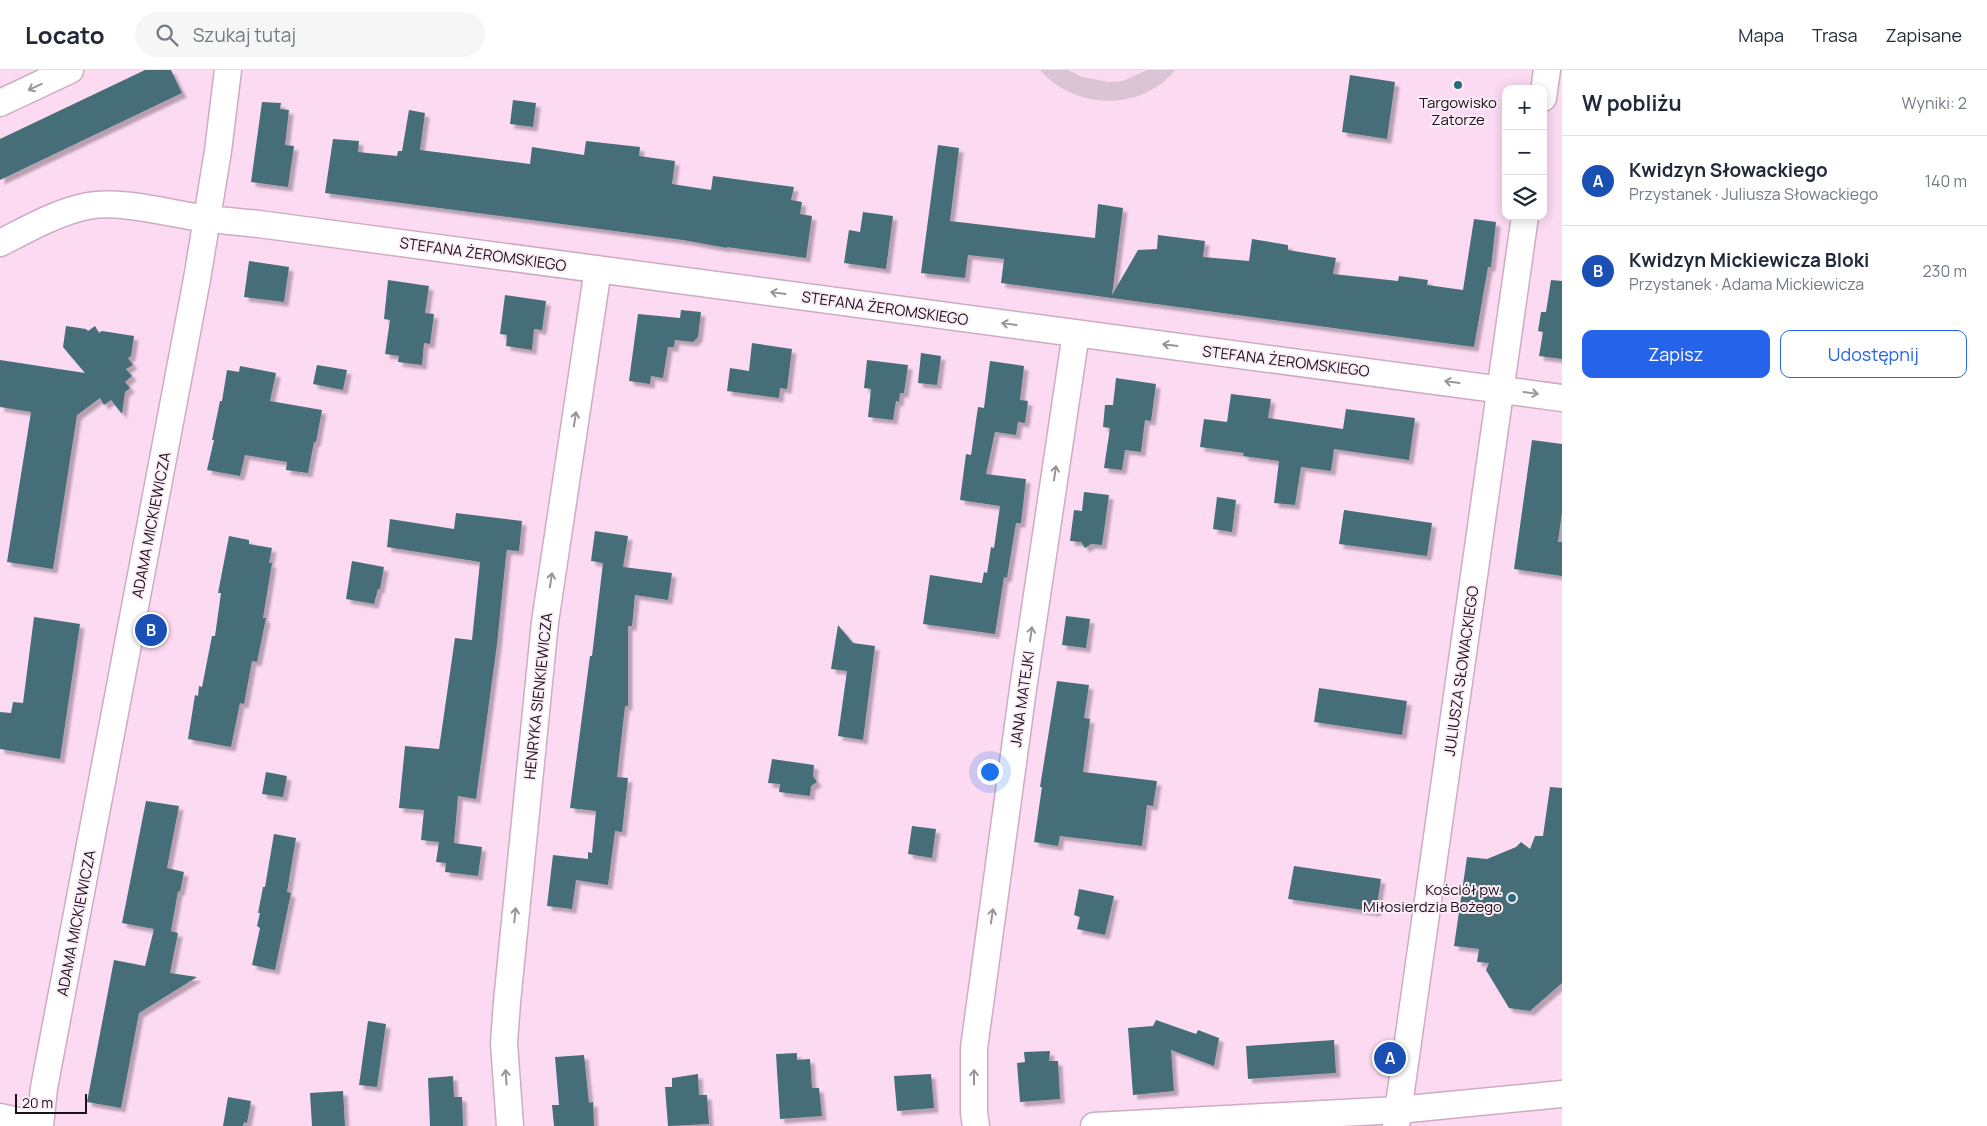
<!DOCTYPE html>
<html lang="pl">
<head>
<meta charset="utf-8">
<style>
	:root { --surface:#fff; --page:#f6f6f7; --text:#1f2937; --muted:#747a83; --line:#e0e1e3; --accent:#2563eb }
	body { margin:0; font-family:Manrope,sans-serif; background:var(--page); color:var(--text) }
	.controls { position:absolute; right:15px; top:15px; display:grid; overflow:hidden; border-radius:10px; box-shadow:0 2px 12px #0003 }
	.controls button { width:45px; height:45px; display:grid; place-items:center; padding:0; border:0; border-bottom:1px solid var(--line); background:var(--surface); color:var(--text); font:25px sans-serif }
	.scale { position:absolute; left:15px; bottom:12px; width:72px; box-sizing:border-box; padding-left:5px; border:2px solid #1c1119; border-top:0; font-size:14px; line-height:18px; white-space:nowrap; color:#1c1119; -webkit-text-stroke:4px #fceef8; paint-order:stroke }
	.you { position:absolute; left:989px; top:701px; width:18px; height:18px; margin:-12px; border:4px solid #fff; border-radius:50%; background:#1a73e8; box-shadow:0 0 0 8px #1a73e833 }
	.badge { display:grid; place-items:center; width:32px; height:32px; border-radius:50%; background:var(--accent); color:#fff; font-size:16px; font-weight:700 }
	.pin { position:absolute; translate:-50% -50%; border:2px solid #fff; box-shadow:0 1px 5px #0006 }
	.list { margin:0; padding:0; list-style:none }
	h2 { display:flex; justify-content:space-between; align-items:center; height:65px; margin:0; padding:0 20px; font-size:21px }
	h2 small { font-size:16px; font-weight:400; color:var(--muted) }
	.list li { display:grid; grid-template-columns:32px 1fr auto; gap:15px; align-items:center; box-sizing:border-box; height:90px; padding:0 20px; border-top:1px solid var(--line) }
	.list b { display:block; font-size:19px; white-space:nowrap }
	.list p { margin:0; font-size:16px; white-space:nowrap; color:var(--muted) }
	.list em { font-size:16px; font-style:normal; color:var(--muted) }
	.actions { display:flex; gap:10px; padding:15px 20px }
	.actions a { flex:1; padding:11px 0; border:1px solid var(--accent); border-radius:10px; text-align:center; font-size:18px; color:var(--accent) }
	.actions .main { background:var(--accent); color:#fff }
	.icon { flex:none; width:28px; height:28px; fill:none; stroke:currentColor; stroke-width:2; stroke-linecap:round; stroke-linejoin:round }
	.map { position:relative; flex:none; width:1562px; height:1056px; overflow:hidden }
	header { display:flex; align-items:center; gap:30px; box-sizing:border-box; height:70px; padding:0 25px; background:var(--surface); border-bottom:1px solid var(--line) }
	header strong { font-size:24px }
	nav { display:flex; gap:28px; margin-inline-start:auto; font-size:18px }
	.search { width:350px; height:45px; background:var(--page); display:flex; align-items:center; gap:12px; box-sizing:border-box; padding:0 18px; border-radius:28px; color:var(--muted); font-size:19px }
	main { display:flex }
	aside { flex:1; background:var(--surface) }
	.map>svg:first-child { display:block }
	.green { fill:#dbc4d4 }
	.building { fill:#456e78; filter:url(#shadow) }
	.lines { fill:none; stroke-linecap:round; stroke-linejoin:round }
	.street-casing { stroke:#cdacc3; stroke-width:29 }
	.street { stroke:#fff; stroke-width:26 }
	.oneway { stroke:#999498 }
	.poi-dot { fill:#256b7a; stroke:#fceef8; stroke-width:2 }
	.labels { text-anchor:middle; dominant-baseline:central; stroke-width:4; stroke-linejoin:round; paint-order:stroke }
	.poi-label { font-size:15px; fill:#1c1119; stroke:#fceef8 }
	.street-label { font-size:15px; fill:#1c1119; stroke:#fceef8 }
</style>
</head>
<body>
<header>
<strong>Locato</strong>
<div class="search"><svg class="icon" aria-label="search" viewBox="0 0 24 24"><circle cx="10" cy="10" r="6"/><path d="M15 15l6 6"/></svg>Szukaj tutaj</div>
<nav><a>Mapa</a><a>Trasa</a><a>Zapisane</a></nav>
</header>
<main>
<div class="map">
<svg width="1562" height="1056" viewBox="0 0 1562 1056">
	<defs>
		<filter id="shadow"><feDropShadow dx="4.5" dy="4.5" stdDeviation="1" flood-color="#0004"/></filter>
	</defs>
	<rect width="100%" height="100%" fill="#fcdaf2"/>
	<path class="green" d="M 1040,0 L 1068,0 L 1082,7 L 1109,12 L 1123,11 L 1147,0 L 1175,0 C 1142,42 1074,40 1040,0 Z"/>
	<path class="building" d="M 145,0 L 171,0 L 182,23 L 0,110 L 0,69 Z
		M 1350,5 L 1395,12 L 1387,69 L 1342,62 Z
		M 513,30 L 536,33 L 533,57 L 510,54 Z
		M 262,32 L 281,33 L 280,39 L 289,40 L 285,75 L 294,76 L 288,117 L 251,112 Z
		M 409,40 L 425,43 L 420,80 L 530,94 L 532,77 L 584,85 L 586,71 L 640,77 L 639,86 L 675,91 L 672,114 L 711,120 L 713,106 L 794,117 L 791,130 L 802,132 L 800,144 L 812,146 L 806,188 L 727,177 L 727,178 L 683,170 L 325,123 L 333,69 L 359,71 L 358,82 L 397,86 L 398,81 L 402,81 Z
		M 938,75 L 959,78 L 950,151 L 1095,168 L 1098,134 L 1123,138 L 1112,225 L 1138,180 L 1157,179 L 1158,165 L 1205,171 L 1203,187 L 1249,191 L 1252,169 L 1288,175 L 1288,180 L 1336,188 L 1333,204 L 1398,211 L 1399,206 L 1428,210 L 1427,215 L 1463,220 L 1474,149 L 1496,152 L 1491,197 L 1488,197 L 1474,277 L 1001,213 L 1004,189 L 968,185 L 965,208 L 921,203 Z
		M 863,142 L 893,146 L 886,199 L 844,193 L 849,160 L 860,162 Z
		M 249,191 L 289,197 L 284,232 L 244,227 Z
		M 388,210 L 429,216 L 425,243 L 434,244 L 430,274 L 424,273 L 422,295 L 398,292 L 399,286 L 385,284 L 390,250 L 384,249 Z
		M 1551,210 L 1562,211 L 1562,289 L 1539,286 L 1543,262 L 1538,261 L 1541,242 L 1546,242 Z
		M 505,225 L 546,231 L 542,260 L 534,259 L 532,280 L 506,276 L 507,265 L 500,264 Z
		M 681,240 L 701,242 L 698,267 L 693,272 L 675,270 L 674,277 L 668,277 L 663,308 L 651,306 L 650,314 L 629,311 L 638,244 L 680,248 Z
		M 66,256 L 86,259 L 88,261 L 95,256 L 99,263 L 102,261 L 134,266 L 131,286 L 128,288 L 133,295 L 126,299 L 132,306 L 125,312 L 130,318 L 125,322 L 122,344 L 111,330 L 104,335 L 100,328 L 77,345 L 53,499 L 7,492 L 31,342 L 0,337 L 0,290 L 85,303 L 63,277 Z
		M 752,273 L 792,279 L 787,319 L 780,318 L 779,328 L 727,321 L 730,298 L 749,301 Z
		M 921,283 L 941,286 L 937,315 L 918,313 Z
		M 867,290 L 908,295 L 904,323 L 900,323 L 899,332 L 896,331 L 893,350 L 868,347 L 871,319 L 864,318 Z
		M 990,291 L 1024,296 L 1020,330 L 1028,331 L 1025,353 L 1018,352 L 1016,365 L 995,362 L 986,404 L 1026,409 L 1021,453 L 1016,453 L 1007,508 L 1004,507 L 995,564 L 923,554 L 930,505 L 982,513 L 984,502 L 987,503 L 991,477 L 994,478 L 1000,436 L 960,430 L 966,384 L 971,385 L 978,337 L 984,338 Z
		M 317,295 L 347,300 L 343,320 L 313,314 Z
		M 240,296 L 276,303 L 270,331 L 322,340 L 316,372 L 314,372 L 308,403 L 286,400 L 287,392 L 245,385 L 240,406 L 207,400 L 214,370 L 212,370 L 220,331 L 222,331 L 227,300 L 239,302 Z
		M 1116,308 L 1156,314 L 1151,351 L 1145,350 L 1141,382 L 1125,380 L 1122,400 L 1104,398 L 1110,358 L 1103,357 L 1105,335 L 1113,335 Z
		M 1231,324 L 1271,329 L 1268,348 L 1343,359 L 1346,339 L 1415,348 L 1409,390 L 1334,379 L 1331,401 L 1301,397 L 1295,435 L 1274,433 L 1279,391 L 1243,386 L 1244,383 L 1200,377 L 1204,349 L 1227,352 Z
		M 1532,370 L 1562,374 L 1562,442 L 1558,472 L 1562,472 L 1562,506 L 1514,499 Z
		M 1084,422 L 1109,425 L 1102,475 L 1091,474 L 1085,478 L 1081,472 L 1070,471 L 1074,440 L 1082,441 Z
		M 1217,427 L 1236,430 L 1232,462 L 1213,459 Z
		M 1344,440 L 1432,453 L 1427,486 L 1339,474 Z
		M 456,443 L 522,451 L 519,481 L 507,480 L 506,486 L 497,574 L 476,729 L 458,726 L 454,773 L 482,777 L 478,806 L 445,802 L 446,793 L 436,792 L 439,772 L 421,770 L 424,740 L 399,738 L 405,676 L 439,679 L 455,568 L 472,570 L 480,492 L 387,477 L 390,449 L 454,459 Z
		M 595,461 L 628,466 L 623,497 L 672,503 L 668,530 L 635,525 L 632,556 L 628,556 L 628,636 L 625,636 L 617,707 L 628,708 L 622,762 L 615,761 L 608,815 L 576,810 L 572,839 L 547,836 L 553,785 L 588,789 L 588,782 L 592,783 L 596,741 L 570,738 L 590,586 L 592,586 L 603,493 L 591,491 Z
		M 229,466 L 249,470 L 249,474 L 272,478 L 269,493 L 272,493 L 263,548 L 266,548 L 257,592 L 252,591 L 244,634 L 240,633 L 231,677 L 188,669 L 195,625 L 198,626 L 199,616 L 202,617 L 212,566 L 215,566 L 221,523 L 218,523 Z
		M 352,491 L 384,497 L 380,519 L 378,519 L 374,534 L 346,529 Z
		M 1066,546 L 1090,549 L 1086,578 L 1062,575 Z
		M 34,547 L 80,554 L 60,689 L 0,679 L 0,642 L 11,643 L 13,632 L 23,633 Z
		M 838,555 L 853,573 L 875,576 L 863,670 L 838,666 L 847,601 L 831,599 Z
		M 1057,611 L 1089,615 L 1084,648 L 1090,649 L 1083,702 L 1157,711 L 1153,736 L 1147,735 L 1142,776 L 1060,766 L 1058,776 L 1034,772 L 1042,717 L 1040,717 Z
		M 1319,618 L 1407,631 L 1402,665 L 1314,652 Z
		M 772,689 L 814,695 L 813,706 L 817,712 L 811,716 L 810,726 L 779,722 L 780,714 L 768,713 Z
		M 266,702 L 287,706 L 283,727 L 262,724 Z
		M 1550,717 L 1562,718 L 1562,913 L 1530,941 L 1509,938 L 1486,900 L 1489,893 L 1477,892 L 1479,879 L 1454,876 L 1467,787 L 1487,789 L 1516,777 L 1521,772 L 1530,779 L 1535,766 L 1543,766 Z
		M 146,731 L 179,736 L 167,798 L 184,802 L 180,822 L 178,821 L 171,861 L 178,863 L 170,903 L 197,907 L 139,943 L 121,1038 L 87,1032 L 114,890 L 145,896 L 154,859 L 122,853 Z
		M 912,756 L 936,759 L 932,788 L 908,784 Z
		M 274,764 L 296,768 L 287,822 L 291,823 L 275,900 L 252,895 L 260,858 L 257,856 L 260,843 L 258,843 L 263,817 L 265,817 Z
		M 1294,796 L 1381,809 L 1376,842 L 1288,829 Z
		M 1079,819 L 1114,826 L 1105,865 L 1077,859 L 1080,847 L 1074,845 Z
		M 1156,950 L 1196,964 L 1198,960 L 1219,968 L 1214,996 L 1171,980 L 1174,1021 L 1133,1025 L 1128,958 L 1153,956 Z
		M 368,951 L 386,954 L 377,1017 L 359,1015 Z
		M 1334,970 L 1336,1003 L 1248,1009 L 1246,976 Z
		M 1050,981 L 1049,991 L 1058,991 L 1060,1029 L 1020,1032 L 1017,993 L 1025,992 L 1024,982 Z
		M 797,983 L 797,990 L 810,989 L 812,1018 L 819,1018 L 822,1046 L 780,1049 L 776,984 Z
		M 584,985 L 589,1033 L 593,1032 L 594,1056 L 554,1056 L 552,1035 L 559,1035 L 555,987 Z
		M 698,1004 L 699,1025 L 707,1025 L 709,1054 L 668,1056 L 665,1017 L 672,1017 L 672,1008 Z
		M 931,1004 L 934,1038 L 897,1041 L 894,1006 Z
		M 453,1006 L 454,1027 L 462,1027 L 463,1056 L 430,1056 L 428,1008 Z
		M 343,1021 L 345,1056 L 312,1056 L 310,1023 Z
		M 228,1027 L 251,1031 L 247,1053 L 244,1052 L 243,1056 L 223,1056 Z"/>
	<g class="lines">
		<g class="street-casing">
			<path id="street" d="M 1543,28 L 1547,0
				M 0,33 L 70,0
				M 0,173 C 28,159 57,142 88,136 C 118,130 164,142 195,147 C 216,150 238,152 259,154 L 1562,328
				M 0,1047 L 40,1056
				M 40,1056 L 44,1018 L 197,209 L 218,81 L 228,0
				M 510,1056 L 504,973 L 507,932 L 545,552 L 598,199
				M 976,1056 L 974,1043 L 974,978 L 1023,619 L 1076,263
				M 1094,1056 L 1398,1040 L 1562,1024
				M 1396,1056 L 1525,146"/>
		</g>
		<use href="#street" class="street"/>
	</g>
	<defs><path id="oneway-shaft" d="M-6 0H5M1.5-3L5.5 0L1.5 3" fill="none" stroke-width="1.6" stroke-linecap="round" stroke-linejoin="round" transform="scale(1.25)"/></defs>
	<g class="oneway">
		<use href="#oneway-shaft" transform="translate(35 17) rotate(155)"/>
		<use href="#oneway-shaft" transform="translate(778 223) rotate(-172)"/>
		<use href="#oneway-shaft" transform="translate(1009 254) rotate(-172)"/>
		<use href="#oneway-shaft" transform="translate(1170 275) rotate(-173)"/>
		<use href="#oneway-shaft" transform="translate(1452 312) rotate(-172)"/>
		<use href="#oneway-shaft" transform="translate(1531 323) rotate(8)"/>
		<use href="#oneway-shaft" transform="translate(575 349) rotate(-81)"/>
		<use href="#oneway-shaft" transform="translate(1055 403) rotate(-82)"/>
		<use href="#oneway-shaft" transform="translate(551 510) rotate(-81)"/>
		<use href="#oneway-shaft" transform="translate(1031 564) rotate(-82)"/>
		<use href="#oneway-shaft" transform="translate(515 845) rotate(-84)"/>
		<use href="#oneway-shaft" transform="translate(992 846) rotate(-82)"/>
		<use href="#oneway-shaft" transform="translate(506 1007) rotate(-94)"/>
		<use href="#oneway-shaft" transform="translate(974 1007) rotate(-90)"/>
	</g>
	<g class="poi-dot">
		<circle cx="1458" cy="15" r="5"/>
		<circle cx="1512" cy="828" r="5"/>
	</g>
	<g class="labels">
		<g class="poi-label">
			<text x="1458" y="32">Targowisko<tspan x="1458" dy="17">Zatorze</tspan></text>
			<text x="1502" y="819" text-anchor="end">Kościół pw.<tspan x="1502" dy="17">Miłosierdzia Bożego</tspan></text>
		</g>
		<g class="street-label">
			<text transform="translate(483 184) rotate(8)">STEFANA ŻEROMSKIEGO</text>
			<text transform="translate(885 238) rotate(8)">STEFANA ŻEROMSKIEGO</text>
			<text transform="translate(1286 291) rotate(7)">STEFANA ŻEROMSKIEGO</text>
			<text transform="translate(151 455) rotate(-79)">ADAMA MICKIEWICZA</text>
			<text transform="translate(1461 601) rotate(-82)">JULIUSZA SŁOWACKIEGO</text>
			<text transform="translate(538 626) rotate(-84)">HENRYKA SIENKIEWICZA</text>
			<text transform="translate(1022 629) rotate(-82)">JANA MATEJKI</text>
			<text transform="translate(76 853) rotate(-79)">ADAMA MICKIEWICZA</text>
		</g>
	</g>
</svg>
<div class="controls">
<button>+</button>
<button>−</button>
<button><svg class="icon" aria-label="layers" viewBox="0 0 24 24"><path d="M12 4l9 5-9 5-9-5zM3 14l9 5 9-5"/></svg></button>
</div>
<div class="scale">20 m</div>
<div class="you"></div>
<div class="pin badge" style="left:1390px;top:988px;background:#1a4fb4">A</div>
<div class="pin badge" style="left:151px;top:560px;background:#1a4fb4">B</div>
</div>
<aside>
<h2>W pobliżu<small>Wyniki: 2</small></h2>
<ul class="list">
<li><span class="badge" style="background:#1a4fb4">A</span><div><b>Kwidzyn Słowackiego</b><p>Przystanek · Juliusza Słowackiego</p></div><em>140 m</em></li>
<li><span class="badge" style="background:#1a4fb4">B</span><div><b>Kwidzyn Mickiewicza Bloki</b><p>Przystanek · Adama Mickiewicza</p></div><em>230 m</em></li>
</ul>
<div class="actions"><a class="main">Zapisz</a><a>Udostępnij</a></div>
</aside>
</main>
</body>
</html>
